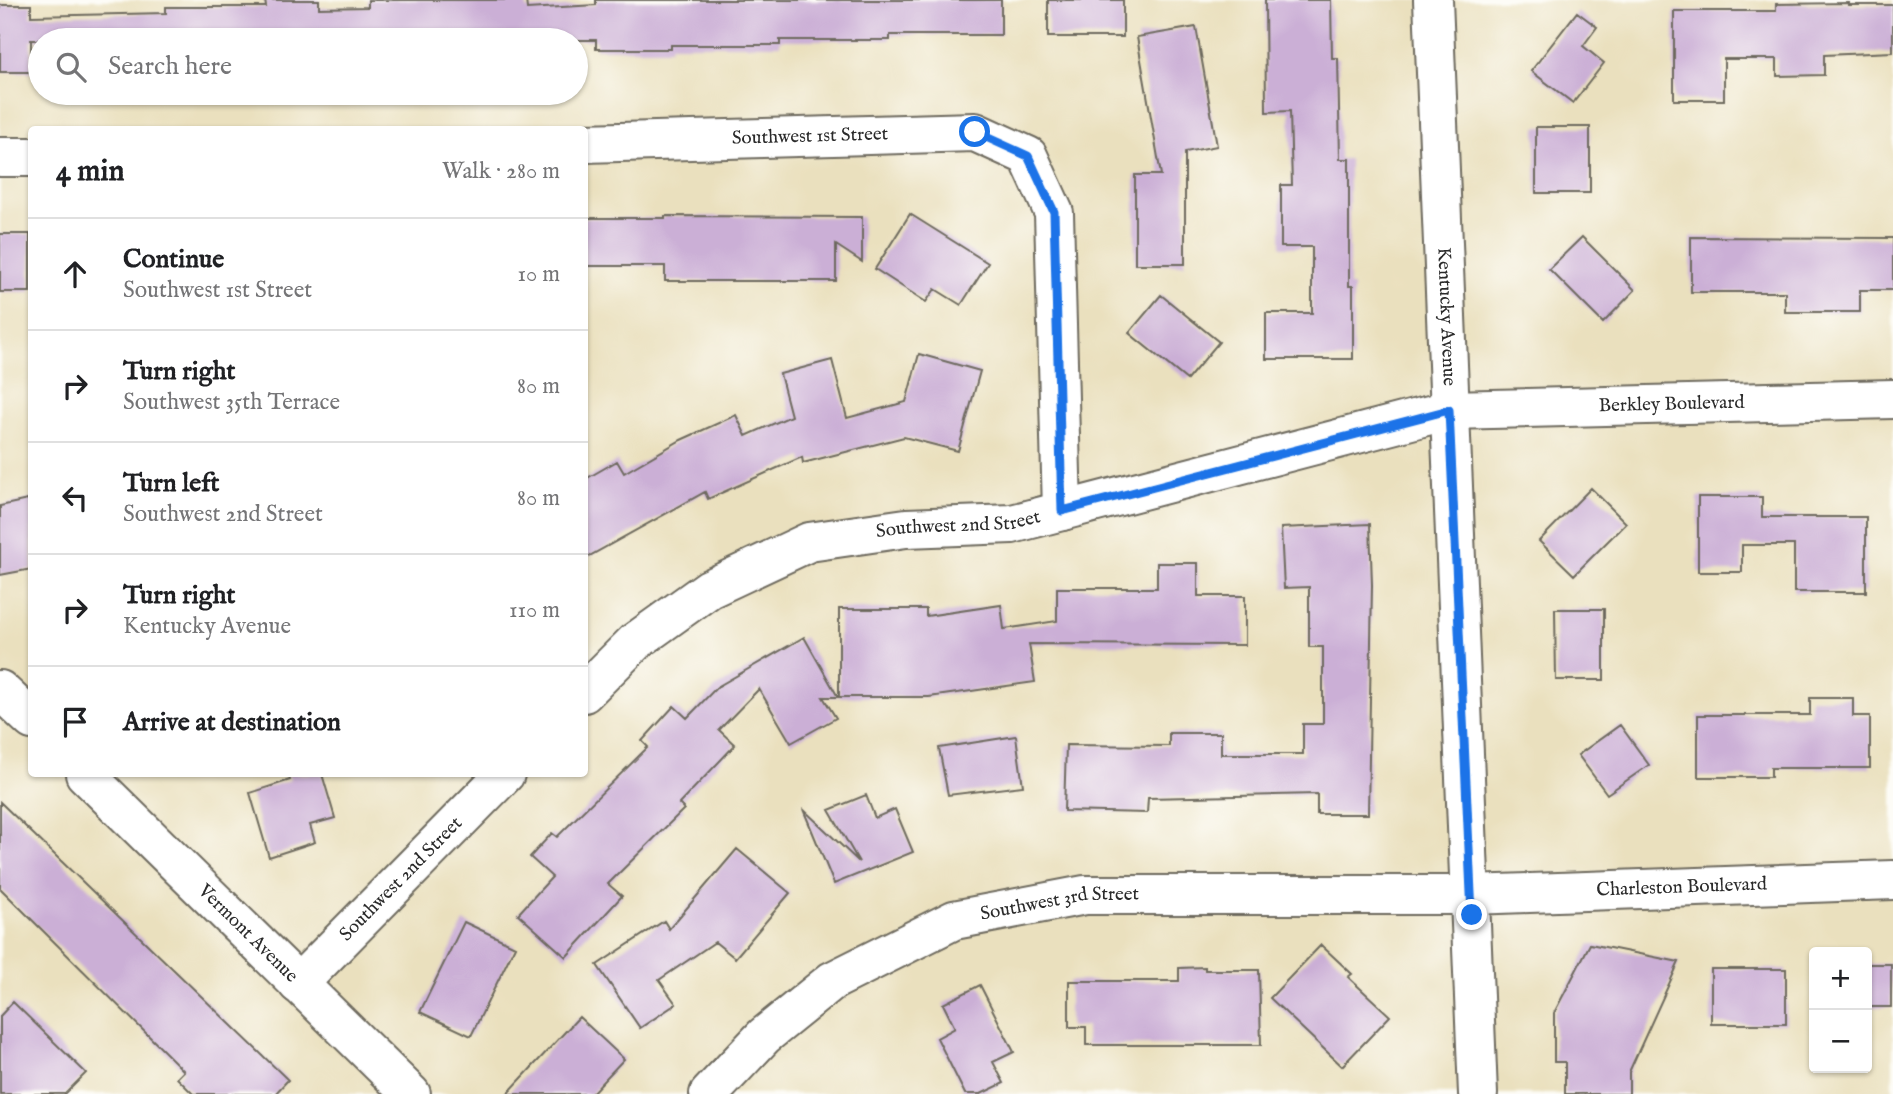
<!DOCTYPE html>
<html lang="en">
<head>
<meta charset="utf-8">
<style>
	:root { --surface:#fff; --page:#f2f2f2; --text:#202124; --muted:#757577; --line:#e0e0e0 }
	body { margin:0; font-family:"IM FELL English",serif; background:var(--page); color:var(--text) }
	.controls { position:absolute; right:21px; bottom:21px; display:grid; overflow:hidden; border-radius:7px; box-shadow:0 2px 5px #0004 }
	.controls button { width:63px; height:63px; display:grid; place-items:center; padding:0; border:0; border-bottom:2px solid var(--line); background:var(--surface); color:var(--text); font:35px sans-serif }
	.stop { position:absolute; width:21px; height:21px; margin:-16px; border:5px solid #1a73e8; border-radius:50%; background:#fff }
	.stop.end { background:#1a73e8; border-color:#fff; box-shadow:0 2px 7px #0008 }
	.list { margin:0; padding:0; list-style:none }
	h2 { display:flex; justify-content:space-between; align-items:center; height:91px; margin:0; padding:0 28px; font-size:30px }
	h2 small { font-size:23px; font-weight:400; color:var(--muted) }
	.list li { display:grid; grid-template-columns:46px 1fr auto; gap:21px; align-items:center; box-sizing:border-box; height:112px; padding:0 28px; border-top:2px solid var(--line) }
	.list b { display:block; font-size:26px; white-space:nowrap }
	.list p { margin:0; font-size:23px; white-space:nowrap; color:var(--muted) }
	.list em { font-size:23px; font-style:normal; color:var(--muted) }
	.icon { flex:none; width:38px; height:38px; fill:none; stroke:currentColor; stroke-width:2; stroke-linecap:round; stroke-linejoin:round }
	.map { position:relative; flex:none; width:1893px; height:1094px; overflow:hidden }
	.search { position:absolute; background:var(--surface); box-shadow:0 2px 5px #0004; left:28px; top:28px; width:560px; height:77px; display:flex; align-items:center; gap:18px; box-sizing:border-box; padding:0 24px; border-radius:38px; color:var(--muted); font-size:26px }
	.panel { position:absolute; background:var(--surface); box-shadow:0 2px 5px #0004; left:28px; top:126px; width:560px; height:651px; border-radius:7px }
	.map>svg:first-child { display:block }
	.building { fill:#cbafd6 }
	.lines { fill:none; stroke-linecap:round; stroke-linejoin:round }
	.minor-casing { stroke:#6e6a5e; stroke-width:42 }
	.minor { stroke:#fff; stroke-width:38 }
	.route { stroke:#1a73e8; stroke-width:9 }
	.labels { text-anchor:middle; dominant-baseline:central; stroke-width:5; stroke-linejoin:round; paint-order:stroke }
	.street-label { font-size:19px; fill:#2b2b2b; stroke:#fdfcf7 }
</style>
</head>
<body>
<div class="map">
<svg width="1893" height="1094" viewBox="0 0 1893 1094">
	<rect width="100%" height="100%" fill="#fdfcf7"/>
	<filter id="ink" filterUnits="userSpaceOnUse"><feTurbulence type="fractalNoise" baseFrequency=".0143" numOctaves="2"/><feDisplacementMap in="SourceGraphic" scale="14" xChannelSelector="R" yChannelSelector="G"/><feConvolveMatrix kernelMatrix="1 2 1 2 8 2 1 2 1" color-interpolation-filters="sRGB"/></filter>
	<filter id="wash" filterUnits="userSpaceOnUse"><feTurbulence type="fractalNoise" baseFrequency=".00686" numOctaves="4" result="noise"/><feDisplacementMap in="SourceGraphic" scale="28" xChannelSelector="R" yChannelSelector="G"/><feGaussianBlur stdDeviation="1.57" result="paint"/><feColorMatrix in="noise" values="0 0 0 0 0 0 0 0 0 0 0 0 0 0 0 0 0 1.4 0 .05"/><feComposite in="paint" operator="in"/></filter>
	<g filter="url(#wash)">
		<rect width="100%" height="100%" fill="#eae0be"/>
		<g id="blocks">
			<path class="building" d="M 265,0 L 319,0 L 319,8 L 368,7 L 368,0 L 526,0 L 527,9 L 596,5 L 596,0 L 1001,0 L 1001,35 L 890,35 L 890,40 L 780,40 L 780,45 L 671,45 L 671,49 L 596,49 L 596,40 L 31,40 L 31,72 L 0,72 L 0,5 L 31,5 L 31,16 L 166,13 L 166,7 L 266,7 Z
				M 1048,0 L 1123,0 L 1123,37 L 1048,37 Z
				M 1265,0 L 1331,0 L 1332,58 L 1338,58 L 1340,159 L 1349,159 L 1349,286 L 1353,286 L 1353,359 L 1266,359 L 1266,313 L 1312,313 L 1312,247 L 1281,247 L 1281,185 L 1292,185 L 1290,111 L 1266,112 Z
				M 1849,3 L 1849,5 L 1893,5 L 1893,52 L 1824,55 L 1824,75 L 1777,76 L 1777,59 L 1724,59 L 1724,100 L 1674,100 L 1674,11 L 1776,11 L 1776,4 Z
				M 1577,12 L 1597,27 L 1583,46 L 1604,63 L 1573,103 L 1531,71 Z
				M 1196,27 L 1217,146 L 1185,152 L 1185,264 L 1135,264 L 1135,175 L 1161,175 L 1137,37 Z
				M 1536,127 L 1590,127 L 1590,193 L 1536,193 Z
				M 910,214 L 988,263 L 961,305 L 935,289 L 926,302 L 875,269 Z
				M 665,216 L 862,217 L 862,262 L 836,245 L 836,281 L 665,281 L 665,266 L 584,266 L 584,218 L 665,218 Z
				M 0,234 L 30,234 L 30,292 L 0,292 Z
				M 1582,237 L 1635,290 L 1603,323 L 1549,269 Z
				M 1691,237 L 1893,238 L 1893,290 L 1860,290 L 1860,312 L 1785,312 L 1785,292 L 1691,292 Z
				M 1161,295 L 1219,342 L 1187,380 L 1129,333 Z
				M 919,354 L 980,371 L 958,451 L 904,437 L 803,463 L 802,457 L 708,499 L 705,492 L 584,559 L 584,480 L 617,461 L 624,473 L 681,440 L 736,415 L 746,436 L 791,416 L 780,374 L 832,360 L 847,418 L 906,402 Z
				M 1591,488 L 1626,523 L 1574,575 L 1539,541 Z
				M 1698,497 L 1762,497 L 1762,517 L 1866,517 L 1866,592 L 1794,592 L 1794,545 L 1742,545 L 1742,572 L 1698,572 Z
				M 32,499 L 32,569 L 0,575 L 0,506 Z
				M 1370,524 L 1372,585 L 1368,814 L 1317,814 L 1317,794 L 1148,798 L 1147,813 L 1064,811 L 1066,745 L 1169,746 L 1169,733 L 1221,733 L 1221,754 L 1303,754 L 1303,724 L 1323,724 L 1323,647 L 1309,647 L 1309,587 L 1284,588 L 1281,528 Z
				M 1157,563 L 1198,563 L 1198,596 L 1245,596 L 1245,645 L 1029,644 L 1035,682 L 929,697 L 839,697 L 839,609 L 926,609 L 926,616 L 1001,605 L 1004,629 L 1057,621 L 1057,588 L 1157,588 Z
				M 1555,609 L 1604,609 L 1604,680 L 1556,680 Z
				M 804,637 L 838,697 L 823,697 L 836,718 L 791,743 L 759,689 L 719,730 L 735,745 L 679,804 L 684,809 L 608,884 L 622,896 L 566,957 L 518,914 L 552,877 L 530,857 L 552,833 L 557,837 L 648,747 L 642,741 L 674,706 L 687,718 L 717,687 Z
				M 1810,698 L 1853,698 L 1853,716 L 1870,716 L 1870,768 L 1771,768 L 1771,777 L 1698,777 L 1698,715 L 1810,715 Z
				M 1620,725 L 1649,765 L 1607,794 L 1578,755 Z
				M 1016,736 L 1023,786 L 948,795 L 939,748 Z
				M 288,774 L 322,774 L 335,818 L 310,825 L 315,842 L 269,857 L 250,793 L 290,780 Z
				M 866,795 L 875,818 L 895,809 L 913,852 L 834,884 L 803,809 L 859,862 L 829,810 Z
				M 0,802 L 288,1080 L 275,1094 L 193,1094 L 177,1078 L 184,1071 L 0,888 Z
				M 737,849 L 790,893 L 735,958 L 715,942 L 659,980 L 676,1004 L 640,1028 L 597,965 L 664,921 L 669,929 Z
				M 464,922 L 515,946 L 471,1036 L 420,1012 Z
				M 1590,944 L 1679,962 L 1629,1072 L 1629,1094 L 1565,1094 L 1565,1062 L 1554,1062 L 1554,1013 Z
				M 1321,945 L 1352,974 L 1348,977 L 1390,1016 L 1342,1066 L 1270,998 Z
				M 1867,964 L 1891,964 L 1891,1007 L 1867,1007 Z
				M 1205,967 L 1205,970 L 1259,970 L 1261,1045 L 1086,1045 L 1086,1027 L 1069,1027 L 1069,981 L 1179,981 L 1179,968 Z
				M 1711,969 L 1786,969 L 1786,1024 L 1711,1024 Z
				M 980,985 L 1014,1052 L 993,1062 L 1004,1083 L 981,1094 L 965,1094 L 937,1038 L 955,1028 L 943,1004 Z
				M 13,1002 L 86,1073 L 65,1094 L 0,1094 L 0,1016 Z
				M 579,1017 L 624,1059 L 591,1094 L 507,1094 Z"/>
		</g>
	</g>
	<g filter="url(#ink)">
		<use href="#blocks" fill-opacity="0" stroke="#6e6a5e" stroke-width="2"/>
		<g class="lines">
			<g class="minor-casing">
				<g id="minor">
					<path id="s1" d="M 1433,0 L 1478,1094"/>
					<path id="s2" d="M 584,143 L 975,132 L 1028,156 L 1054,213 L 1062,511"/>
					<path d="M 0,157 L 32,157"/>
					<path d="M 0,690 L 32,720"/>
					<path id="s3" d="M 584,693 L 635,642 L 709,589 L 809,542 L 906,528 L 1012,524 L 1449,410 L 1893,399"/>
					<path id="s4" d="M 85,774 L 411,1094"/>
					<path id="s5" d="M 298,984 L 505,774"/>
					<path id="s6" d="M 709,1094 L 764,1036 L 832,981 L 954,920 L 1085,895 L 1471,895 L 1893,880"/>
				</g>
			</g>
			<use href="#minor" class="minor"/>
		</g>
	</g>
	<g class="lines" filter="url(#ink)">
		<path class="route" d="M 975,132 L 1028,156 L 1054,212 L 1062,511 L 1449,410 L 1472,915"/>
	</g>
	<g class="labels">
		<g class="street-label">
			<text stroke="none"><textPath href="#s2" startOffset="226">Southwest 1st Street</textPath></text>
			<text stroke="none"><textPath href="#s1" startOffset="317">Kentucky Avenue</textPath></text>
			<text stroke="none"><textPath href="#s3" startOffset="1152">Berkley Boulevard</textPath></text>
			<text stroke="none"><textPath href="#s3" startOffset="424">Southwest 2nd Street</textPath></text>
			<text stroke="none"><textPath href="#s5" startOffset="147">Southwest 2nd Street</textPath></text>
			<text stroke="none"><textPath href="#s6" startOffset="1034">Charleston Boulevard</textPath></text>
			<text stroke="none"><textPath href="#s6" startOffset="411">Southwest 3rd Street</textPath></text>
			<text stroke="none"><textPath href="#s4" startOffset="228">Vermont Avenue</textPath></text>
		</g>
	</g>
</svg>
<div class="controls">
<button>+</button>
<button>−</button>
</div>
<div class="stop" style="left:975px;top:132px"></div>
<div class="stop end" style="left:1472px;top:915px"></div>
<div class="search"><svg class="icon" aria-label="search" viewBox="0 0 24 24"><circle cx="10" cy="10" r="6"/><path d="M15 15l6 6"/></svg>Search here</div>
<section class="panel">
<h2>4 min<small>Walk · 280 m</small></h2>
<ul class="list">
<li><svg class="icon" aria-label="ahead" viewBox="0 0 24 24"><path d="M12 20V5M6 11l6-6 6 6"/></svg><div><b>Continue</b><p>Southwest 1st Street</p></div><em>10 m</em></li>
<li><svg class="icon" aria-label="right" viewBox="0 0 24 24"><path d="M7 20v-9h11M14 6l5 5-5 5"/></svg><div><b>Turn right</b><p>Southwest 35th Terrace</p></div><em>80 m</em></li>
<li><svg class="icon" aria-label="left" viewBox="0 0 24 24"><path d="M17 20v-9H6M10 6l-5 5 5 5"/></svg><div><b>Turn left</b><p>Southwest 2nd Street</p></div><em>80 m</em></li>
<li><svg class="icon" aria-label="right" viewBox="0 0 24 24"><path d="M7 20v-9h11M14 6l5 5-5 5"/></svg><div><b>Turn right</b><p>Kentucky Avenue</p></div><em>110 m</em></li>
<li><svg class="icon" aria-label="arrive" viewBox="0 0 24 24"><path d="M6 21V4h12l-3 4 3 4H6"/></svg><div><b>Arrive at destination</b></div></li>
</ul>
</section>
</div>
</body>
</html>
